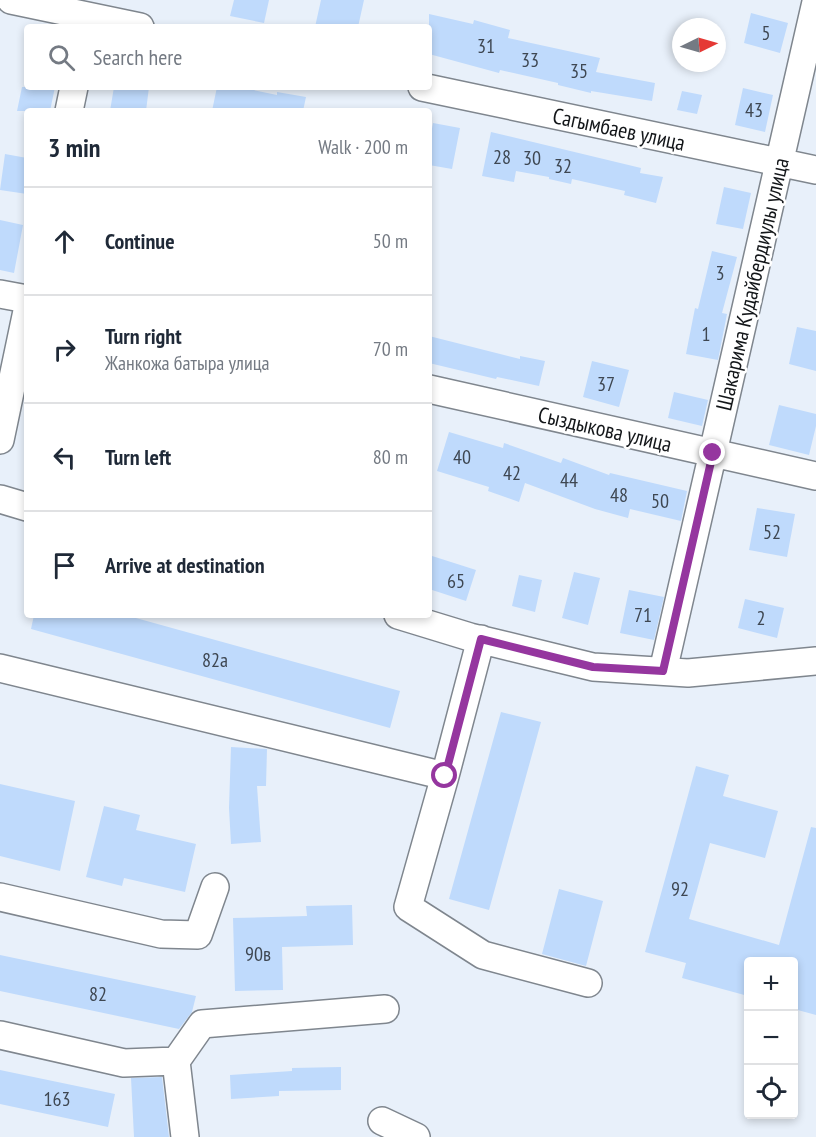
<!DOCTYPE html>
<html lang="en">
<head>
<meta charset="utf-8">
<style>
	:root { --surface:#fff; --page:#f6f6f7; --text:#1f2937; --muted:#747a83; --line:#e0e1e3 }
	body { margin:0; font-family:"PT Sans Narrow",sans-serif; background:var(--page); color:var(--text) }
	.controls { position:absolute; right:18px; bottom:18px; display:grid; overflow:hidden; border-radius:6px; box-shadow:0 3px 9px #0003 }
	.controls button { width:54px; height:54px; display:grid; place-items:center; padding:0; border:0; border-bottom:2px solid var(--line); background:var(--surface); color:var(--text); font:30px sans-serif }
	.compass { position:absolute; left:672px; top:18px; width:54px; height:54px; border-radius:50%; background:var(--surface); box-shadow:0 3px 9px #0003; rotate:85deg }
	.stop { position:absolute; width:18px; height:18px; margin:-14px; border:4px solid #95369f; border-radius:50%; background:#fff }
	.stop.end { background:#95369f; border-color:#fff; box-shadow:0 2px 6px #0008 }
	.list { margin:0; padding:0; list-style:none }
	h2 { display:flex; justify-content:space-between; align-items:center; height:78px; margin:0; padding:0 24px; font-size:26px }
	h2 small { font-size:20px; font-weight:400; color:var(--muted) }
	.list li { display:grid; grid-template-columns:39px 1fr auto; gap:18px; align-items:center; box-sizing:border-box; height:108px; padding:0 24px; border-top:2px solid var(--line) }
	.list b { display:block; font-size:22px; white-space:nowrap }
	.list p { margin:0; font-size:20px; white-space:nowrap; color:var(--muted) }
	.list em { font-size:20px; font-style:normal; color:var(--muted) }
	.icon { flex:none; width:33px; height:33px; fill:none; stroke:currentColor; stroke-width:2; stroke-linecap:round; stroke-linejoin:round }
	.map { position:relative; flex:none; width:816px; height:1137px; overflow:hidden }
	.search { position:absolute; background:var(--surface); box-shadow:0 3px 9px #0003; left:24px; top:24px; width:408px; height:66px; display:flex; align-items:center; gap:15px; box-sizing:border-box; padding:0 21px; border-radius:6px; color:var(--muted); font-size:22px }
	.panel { position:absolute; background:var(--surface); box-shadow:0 3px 9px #0003; left:24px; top:108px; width:408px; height:510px; border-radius:6px }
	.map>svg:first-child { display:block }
	.building { fill:#bfdafc }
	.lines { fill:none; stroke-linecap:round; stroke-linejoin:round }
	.minor-casing { stroke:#7f868e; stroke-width:30 }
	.minor { stroke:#fff; stroke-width:27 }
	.route { stroke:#95369f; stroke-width:8 }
	.labels { text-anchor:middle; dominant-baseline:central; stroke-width:5; stroke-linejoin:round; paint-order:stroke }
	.number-label { font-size:20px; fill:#3e4752 }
	.street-label { font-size:22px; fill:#131619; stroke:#fff }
</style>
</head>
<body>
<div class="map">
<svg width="816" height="1137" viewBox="0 0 816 1137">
	<rect width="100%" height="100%" fill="#e8f0fa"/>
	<path class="building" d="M 234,0 L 269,0 L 264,23 L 230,16 Z
		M 321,0 L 364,0 L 358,27 L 315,27 Z
		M 751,13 L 788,23 L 780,53 L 744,43 Z
		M 429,14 L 473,24 L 474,20 L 510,30 L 508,38 L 600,58 L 596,72 L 655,83 L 652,101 L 591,91 L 591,93 L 558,85 L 558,83 L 500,70 L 499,73 L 429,54 Z
		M 22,87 L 55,87 L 50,111 L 17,111 Z
		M 114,87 L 149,87 L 146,111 L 110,111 Z
		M 217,87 L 239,87 L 277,95 L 277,92 L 306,97 L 303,111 L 212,111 Z
		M 743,88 L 773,95 L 765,132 L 735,125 Z
		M 682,91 L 702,95 L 697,114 L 677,110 Z
		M 433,123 L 460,128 L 452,169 L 429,165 L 429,144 Z
		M 491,132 L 641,168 L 640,173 L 663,177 L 656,203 L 624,195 L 625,191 L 572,179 L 571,184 L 549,179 L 549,177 L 516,171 L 514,182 L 482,176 Z
		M 5,154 L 27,158 L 27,194 L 0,190 Z
		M 724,187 L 751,193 L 743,229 L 716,224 Z
		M 0,220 L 23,225 L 14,273 L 0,270 Z
		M 712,251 L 737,257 L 722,313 L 727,314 L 718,360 L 686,354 L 695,308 L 698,309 Z
		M 797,327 L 816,331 L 816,371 L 789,364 Z
		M 429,336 L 520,359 L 520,356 L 545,361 L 539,386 L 497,377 L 496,379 L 429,363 Z
		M 592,361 L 629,370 L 619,407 L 583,397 Z
		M 674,392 L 708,400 L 702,426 L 668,418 Z
		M 779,405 L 816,414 L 816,426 L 809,455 L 769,445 Z
		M 449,432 L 503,448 L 504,443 L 561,463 L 563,458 L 609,475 L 610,473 L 687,491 L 681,521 L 630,509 L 628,518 L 595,509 L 525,483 L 519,502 L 488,491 L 489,487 L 437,471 Z
		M 757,508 L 795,514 L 787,557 L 749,550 Z
		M 429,555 L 476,570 L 466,601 L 429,589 Z
		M 574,572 L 600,578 L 588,625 L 562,618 Z
		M 519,575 L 542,580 L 535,612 L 512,606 Z
		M 629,590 L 664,597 L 654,640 L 620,633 Z
		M 745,599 L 784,608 L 777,638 L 738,628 Z
		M 34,615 L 125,615 L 400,691 L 390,728 L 31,629 Z
		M 501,712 L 541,722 L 489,910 L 449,899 Z
		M 231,747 L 267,749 L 266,786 L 257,786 L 261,842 L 231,844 L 229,808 Z
		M 696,766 L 729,775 L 723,796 L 778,811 L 765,858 L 710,843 L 689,919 L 779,945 L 811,827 L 816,828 L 816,1015 L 794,1009 L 794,962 L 748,962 L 748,996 L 682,978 L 686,963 L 645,952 Z
		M 0,784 L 75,801 L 60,871 L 0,856 Z
		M 104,806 L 140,815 L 136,830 L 196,844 L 185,892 L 124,878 L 122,886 L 86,877 Z
		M 559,889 L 603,901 L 586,966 L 542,954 Z
		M 352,905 L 353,945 L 282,947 L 283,990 L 235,991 L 233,918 L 307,916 L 306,906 Z
		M 0,955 L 196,996 L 192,1012 L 179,1029 L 0,991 Z
		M 341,1067 L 341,1090 L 279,1091 L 279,1096 L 231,1099 L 230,1075 L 292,1071 L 292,1068 Z
		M 0,1070 L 115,1094 L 108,1127 L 0,1104 Z
		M 162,1077 L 169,1137 L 134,1137 L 131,1078 Z"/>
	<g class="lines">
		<g class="minor-casing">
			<path id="minor" d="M 11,0 L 140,27
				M 422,87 L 816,170
				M 69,111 L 74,87
				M 0,294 L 27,299
				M 429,389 L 816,476
				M 0,440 L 27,311
				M 0,499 L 27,507
				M 398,615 L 470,637 L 593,667 L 688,673 L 816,661
				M 0,668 L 445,776 L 481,639
				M 663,671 L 816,2
				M 445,776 L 408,907 L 483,955 L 588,983
				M 0,897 L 161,934 L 198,935 L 215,887
				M 0,1035 L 124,1063 L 176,1061 L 185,1137
				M 176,1061 L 202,1024 L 385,1009
				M 382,1121 L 416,1137"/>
		</g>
		<use href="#minor" class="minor"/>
	</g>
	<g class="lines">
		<path class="route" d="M 445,776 L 481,639 L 593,667 L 663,671 L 713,453"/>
	</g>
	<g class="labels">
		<g class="number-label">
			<text x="766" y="33">5</text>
			<text x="486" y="46">31</text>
			<text x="530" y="60">33</text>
			<text x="579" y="71">35</text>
			<text x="754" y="110">43</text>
			<text x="502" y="157">28</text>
			<text x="532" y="158">30</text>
			<text x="563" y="166">32</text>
			<text x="720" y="273">3</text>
			<text x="706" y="334">1</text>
			<text x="606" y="384">37</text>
			<text x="462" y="457">40</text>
			<text x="512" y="473">42</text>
			<text x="569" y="480">44</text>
			<text x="619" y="495">48</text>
			<text x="660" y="501">50</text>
			<text x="772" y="532">52</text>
			<text x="456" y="581">65</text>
			<text x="643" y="615">71</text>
			<text x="761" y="618">2</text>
			<text x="215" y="660">82а</text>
			<text x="680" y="889">92</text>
			<text x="258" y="954">90в</text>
			<text x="98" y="994">82</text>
			<text x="57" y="1099">163</text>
		</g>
		<g class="street-label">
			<text transform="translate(619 129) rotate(12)">Сагымбаев улица</text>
			<text transform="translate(752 284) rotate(-77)">Шакарима Кудайбердиулы улица</text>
			<text transform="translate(605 429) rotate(13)">Сыздыкова улица</text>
		</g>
	</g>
</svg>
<div class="controls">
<button>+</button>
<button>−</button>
<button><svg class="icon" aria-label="locate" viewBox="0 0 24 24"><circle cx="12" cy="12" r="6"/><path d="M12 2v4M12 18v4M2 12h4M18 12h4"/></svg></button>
</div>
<svg class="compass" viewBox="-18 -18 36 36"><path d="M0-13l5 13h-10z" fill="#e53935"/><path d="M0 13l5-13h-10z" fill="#747a83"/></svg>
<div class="stop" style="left:445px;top:776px"></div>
<div class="stop end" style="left:713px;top:453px"></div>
<div class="search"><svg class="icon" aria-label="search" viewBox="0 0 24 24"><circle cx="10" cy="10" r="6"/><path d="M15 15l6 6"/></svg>Search here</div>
<section class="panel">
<h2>3 min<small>Walk · 200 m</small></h2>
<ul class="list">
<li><svg class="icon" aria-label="ahead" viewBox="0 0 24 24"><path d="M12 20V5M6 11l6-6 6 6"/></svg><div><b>Continue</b></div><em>50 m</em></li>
<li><svg class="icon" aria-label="right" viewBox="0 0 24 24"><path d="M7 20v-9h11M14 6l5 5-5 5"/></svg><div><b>Turn right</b><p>Жанкожа батыра улица</p></div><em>70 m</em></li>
<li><svg class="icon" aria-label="left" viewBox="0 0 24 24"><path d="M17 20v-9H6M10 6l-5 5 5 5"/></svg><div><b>Turn left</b></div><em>80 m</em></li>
<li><svg class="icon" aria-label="arrive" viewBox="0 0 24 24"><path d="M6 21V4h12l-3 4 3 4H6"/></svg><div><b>Arrive at destination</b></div></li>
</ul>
</section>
</div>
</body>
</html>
